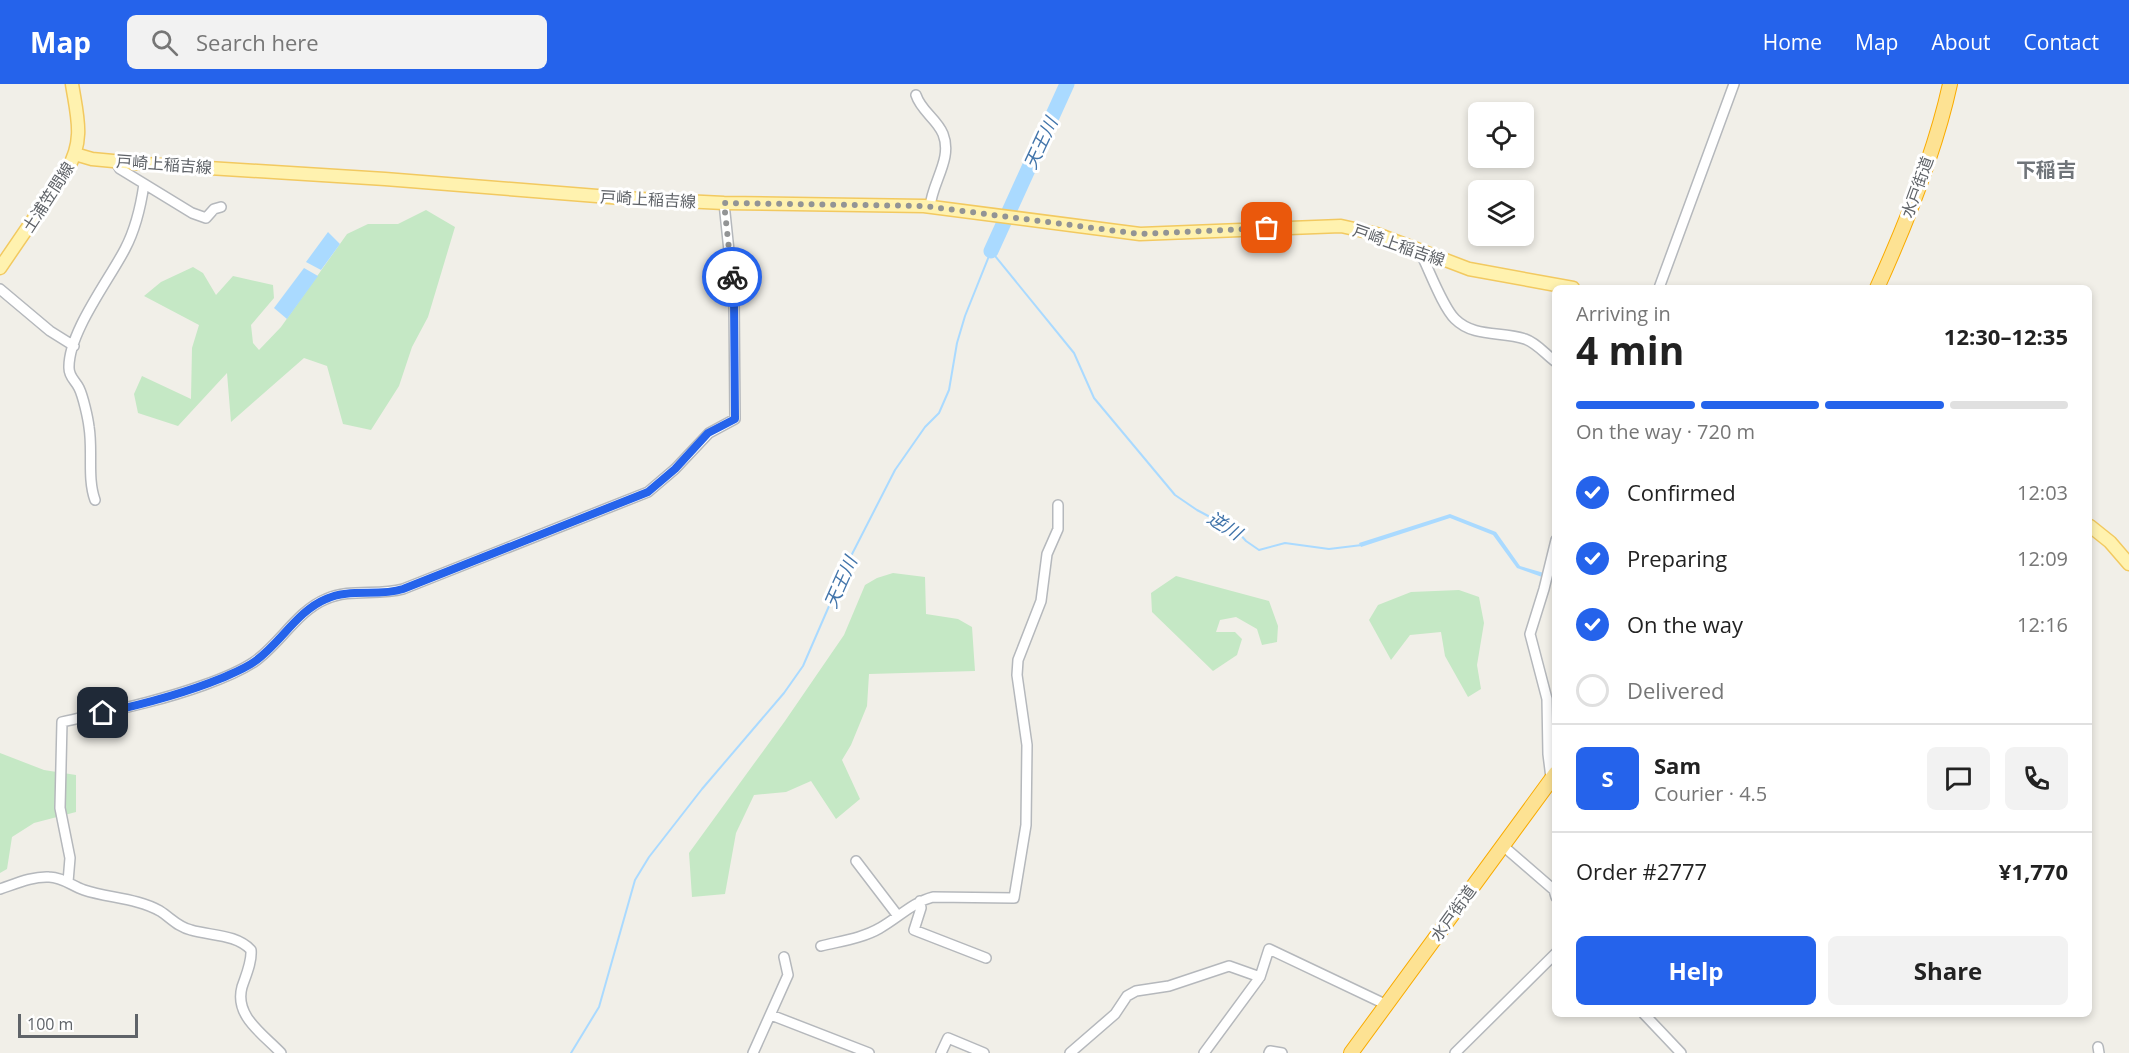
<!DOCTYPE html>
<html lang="en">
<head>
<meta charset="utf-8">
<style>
  body { margin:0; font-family:"Open Sans","Noto Sans JP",sans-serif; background:#f2f2f2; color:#222; height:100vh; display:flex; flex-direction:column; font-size:22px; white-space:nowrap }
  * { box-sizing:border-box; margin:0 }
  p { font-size:20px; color:#767676 }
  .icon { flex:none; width:33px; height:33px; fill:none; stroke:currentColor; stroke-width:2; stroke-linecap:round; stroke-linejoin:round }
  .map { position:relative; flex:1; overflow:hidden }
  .drawer { position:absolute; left:1552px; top:201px; width:540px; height:732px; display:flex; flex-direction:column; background:#fff; border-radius:9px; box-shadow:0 3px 9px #0003 }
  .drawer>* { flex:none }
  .tools { position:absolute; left:1468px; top:18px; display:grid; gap:12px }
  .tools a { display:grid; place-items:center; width:66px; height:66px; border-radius:9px; background:#fff; box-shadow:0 3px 9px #0003; font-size:30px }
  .scale { position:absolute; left:18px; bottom:15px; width:120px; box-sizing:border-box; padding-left:6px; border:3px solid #5f6368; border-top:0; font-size:16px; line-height:21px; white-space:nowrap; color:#5f6368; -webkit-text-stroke:4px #fff; paint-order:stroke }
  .pin { position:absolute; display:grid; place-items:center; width:51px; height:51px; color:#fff; margin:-26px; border-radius:12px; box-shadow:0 3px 9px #0006 }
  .courier { position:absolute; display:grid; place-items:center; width:60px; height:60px; margin:-30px; border:4px solid #2563eb; border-radius:50%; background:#fff; color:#222; box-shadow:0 2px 8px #0007 }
  .headline em { font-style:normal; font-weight:700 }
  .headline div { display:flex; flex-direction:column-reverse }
  .headline { display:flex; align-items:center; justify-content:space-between; height:102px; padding:0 24px }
  h1 { font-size:39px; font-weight:700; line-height:45px }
  .bar { display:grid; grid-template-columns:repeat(4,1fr); gap:9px 6px; align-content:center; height:72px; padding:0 24px }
  .bar i { height:8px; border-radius:4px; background:#e0e0e0 }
  .bar .on { background:#2563eb }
  .bar p { grid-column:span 4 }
  .line { display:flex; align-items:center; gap:15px; padding:0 24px; border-top:2px solid #e0e0e0 }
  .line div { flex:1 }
  .round { display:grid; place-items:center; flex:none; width:63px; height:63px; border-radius:9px; background:#f2f2f2 }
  ol { padding:0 24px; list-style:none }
  li { display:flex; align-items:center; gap:18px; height:66px }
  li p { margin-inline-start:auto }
  li .icon { padding:6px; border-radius:50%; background:#2563eb; color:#fff; stroke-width:4 }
  li:last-child { color:#767676 }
  li i { width:33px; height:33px; border:3px solid #e0e0e0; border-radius:50% }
  .cta { display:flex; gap:12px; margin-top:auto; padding:12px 24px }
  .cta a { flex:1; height:69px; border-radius:9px; background:#2563eb; color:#fff; font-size:24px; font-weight:700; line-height:69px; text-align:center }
  .cta a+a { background:#f2f2f2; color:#222 }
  header { display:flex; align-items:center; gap:36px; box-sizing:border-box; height:84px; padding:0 30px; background:#2563eb; color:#fff }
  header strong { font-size:28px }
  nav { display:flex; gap:33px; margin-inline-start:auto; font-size:21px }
  .search { width:420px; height:54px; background:#f2f2f2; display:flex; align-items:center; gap:15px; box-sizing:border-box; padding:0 21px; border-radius:9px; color:#767676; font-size:22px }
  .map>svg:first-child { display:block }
</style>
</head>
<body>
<header>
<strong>Map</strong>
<div class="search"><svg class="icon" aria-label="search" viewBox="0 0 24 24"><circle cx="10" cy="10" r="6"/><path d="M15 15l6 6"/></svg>Search here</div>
<nav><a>Home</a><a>Map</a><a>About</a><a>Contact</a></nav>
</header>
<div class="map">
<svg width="2129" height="969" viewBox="0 0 2129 969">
  <rect width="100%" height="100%" fill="#f1efe8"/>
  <path fill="#c5e8c5" d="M426,126L455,143L428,233L412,263L399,302L371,346L343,340L327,282L304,274L231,338L227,289L178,342L138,329L134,310L142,292L191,315L192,264L199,241L144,212L161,198L193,183L203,189L216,211L233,192L273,201L274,214L251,241L253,259L259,266L281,243L347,150L368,140H398Z
    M893,489L925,493L926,530L958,535L972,543L975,587L869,590L867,622L851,661L842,676L860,715L836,735L811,697L786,708L754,711L736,749L725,810L692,813L689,769L785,637L844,551L865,501L877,494Z
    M1176,492L1269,517L1278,542L1277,558L1262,561L1257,545L1236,533L1220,536L1216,548H1235L1242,555L1237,571L1213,587L1152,528L1151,509Z
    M1459,506L1479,513L1484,539L1477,581L1481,605L1468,613L1445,572L1441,548L1410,551L1391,576L1369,536L1378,521L1411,508Z
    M0,669L44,686L76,691V728L34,739L12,753L7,785L0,789Z"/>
  <path fill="#aadaff" d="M328,148L340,160L321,186L306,178Z
    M304,184L318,192L287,235L274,224Z
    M1450,430L1496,448L1520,482L1544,489H1555V493H1542L1517,484L1493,451L1450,434L1361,463L1359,459Z"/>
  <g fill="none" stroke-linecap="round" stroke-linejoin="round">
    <path stroke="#aadaff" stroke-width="2" d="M571,969L599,923L635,796L649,773L702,705L784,609L803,582L849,476L895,386L925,343L939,329L949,306L957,259L965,232L991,167L1074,269L1094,314L1175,411L1197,426L1238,448L1246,457L1259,466L1285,459L1329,465L1362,461"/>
    <path stroke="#aadaff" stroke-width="15" d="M991,167L1067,0"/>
    <g stroke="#b5b8bc" stroke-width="12">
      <path id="minor" d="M916,11C921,27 937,35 943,50C953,75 932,98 930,123
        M115,77L120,85L192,129L206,134L214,125L221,123
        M1420,168C1429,185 1442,222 1455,235C1474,254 1502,247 1525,255C1537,259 1546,271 1556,278
        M1659,204L1734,0
        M0,205L50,247L74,262
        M95,416C87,394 93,367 89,343C88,334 83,312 79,304C75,296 69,293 69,284C68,249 109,196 125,165C135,146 141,121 144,100
        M1551,694L1548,670L1547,615L1530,550L1544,505L1556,456
        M1502,761L1554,806L1556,813
        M856,777L898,832
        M68,798L70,774L60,724L62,638C110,627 157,618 204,601C221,595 239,588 254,578C280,560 297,527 326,515C350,504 378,512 403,505L648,408L675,385L709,349L735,335L734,215L724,119
        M0,805C15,800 33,792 49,793C62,793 72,802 84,806C108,814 137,814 160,827C171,834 178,843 191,846C211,852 236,850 251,866C252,878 246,891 242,903C234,932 263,950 281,969
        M920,817L921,824L914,846L986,874
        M821,862C841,857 863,854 880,844C898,834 913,818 933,813L1014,814L1026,741L1027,661L1017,591L1018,576L1041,517L1047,470L1058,445V421
        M1644,930L1681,969
        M771,931L869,969
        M2098,963L2099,969
        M753,969L788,891L784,873
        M941,969L948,954L984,969
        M1070,969L1115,930L1127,912L1136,907L1169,902L1229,882L1260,893
        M1204,969L1260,893L1269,865L1387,921
        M1269,969L1270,967L1282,969
        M1455,969L1556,869"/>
    </g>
    <g stroke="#f2c960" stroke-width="15">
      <path id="major" d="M75,70L92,75L145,80L385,95L622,114L724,119L924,122L1140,150L1341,142L1377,150L1469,185L1573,204
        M0,184L67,86C85,56 77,32 72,0
        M2090,442L2110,458L2129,480"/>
    </g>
    <g stroke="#f9ab00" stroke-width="16">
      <path id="highway" d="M1877,204C1906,140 1935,69 1950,0
        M1351,969L1556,689"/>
    </g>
    <use href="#minor" stroke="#fff" stroke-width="9"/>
    <use href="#major" stroke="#fff2af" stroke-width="12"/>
    <use href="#highway" stroke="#fde293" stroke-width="14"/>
  </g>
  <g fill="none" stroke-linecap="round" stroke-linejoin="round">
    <path stroke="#929495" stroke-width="6" stroke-dasharray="0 10.8" d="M732,193L724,119L924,122L1140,150L1267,144"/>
    <path stroke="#2563eb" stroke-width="8" d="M103,629C144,620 183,610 222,594C233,589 244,585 254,578C280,560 297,527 326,515C350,504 378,513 403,505L648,408L675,385L708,349L735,335L734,216L732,193"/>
  </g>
  <g text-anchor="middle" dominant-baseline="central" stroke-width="6" stroke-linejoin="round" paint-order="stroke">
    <g font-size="16" fill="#5f6368" stroke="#fff">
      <text transform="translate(164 80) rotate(4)">戸崎上稲吉線</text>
      <text transform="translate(1917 103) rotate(-70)">水戸街道</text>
      <text transform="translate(48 113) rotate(-57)">土浦笠間線</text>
      <text transform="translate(648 115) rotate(3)">戸崎上稲吉線</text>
      <text transform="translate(1399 161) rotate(19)">戸崎上稲吉線</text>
      <text transform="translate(1453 829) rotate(-54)">水戸街道</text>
    </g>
    <g font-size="18" font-style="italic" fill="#4174aa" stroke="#fff">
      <text transform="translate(1040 59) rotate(-65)">天王川</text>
      <text transform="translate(1225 441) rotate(32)">逆川</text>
      <text transform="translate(840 498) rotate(-66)">天王川</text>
    </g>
    <g font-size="20" font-weight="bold" fill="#70757a" stroke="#fff">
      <text x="2046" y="85">下稲吉</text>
    </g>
  </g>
</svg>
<div class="tools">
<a><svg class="icon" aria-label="locate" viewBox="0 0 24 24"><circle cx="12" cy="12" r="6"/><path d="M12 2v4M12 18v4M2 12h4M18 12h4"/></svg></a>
<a><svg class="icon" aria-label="layers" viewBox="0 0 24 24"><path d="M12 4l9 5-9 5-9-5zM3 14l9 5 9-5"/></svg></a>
</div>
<div class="scale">100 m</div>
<div class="pin" style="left:1267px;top:144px;background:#ea580c"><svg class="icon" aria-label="bag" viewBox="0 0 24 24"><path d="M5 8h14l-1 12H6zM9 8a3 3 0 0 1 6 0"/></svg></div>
<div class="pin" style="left:103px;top:629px;background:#1f2937"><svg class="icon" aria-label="home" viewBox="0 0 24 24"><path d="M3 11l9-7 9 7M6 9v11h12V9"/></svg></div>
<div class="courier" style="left:732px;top:193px"><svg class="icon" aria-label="bike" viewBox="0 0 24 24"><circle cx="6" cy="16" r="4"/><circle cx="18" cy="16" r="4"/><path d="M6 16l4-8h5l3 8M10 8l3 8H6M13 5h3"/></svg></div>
<section class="drawer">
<div class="headline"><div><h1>4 min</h1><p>Arriving in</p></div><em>12:30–12:35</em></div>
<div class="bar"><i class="on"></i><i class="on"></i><i class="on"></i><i></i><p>On the way · 720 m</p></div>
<ol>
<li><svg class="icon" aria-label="check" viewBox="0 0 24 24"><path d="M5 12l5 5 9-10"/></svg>Confirmed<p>12:03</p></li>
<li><svg class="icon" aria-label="check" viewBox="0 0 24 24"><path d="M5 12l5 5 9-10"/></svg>Preparing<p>12:09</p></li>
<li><svg class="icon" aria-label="check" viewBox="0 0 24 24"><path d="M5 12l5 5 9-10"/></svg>On the way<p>12:16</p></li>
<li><i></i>Delivered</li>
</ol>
<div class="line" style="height:108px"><b class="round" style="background:#2563eb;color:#fff">S</b><div><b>Sam</b><p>Courier · 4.5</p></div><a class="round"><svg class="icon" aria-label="chat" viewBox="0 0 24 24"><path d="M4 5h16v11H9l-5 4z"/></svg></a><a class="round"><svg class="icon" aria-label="phone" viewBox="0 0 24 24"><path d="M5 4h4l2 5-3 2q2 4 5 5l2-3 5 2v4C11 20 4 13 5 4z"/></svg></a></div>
<div class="line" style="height:78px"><div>Order #2777</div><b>¥1,770</b></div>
<div class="cta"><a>Help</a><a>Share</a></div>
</section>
</div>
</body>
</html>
